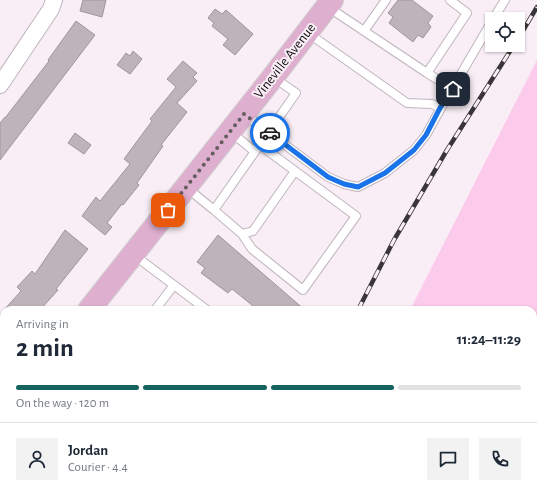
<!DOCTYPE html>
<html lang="en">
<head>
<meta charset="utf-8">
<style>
  body { margin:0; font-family:"Alegreya Sans",sans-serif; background:#f2f2f3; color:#1f2937; height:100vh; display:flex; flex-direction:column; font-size:15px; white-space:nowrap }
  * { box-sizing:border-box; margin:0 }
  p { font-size:13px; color:#747a83 }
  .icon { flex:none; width:22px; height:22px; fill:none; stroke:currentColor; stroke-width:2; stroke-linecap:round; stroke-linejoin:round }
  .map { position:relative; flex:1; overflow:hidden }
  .details { position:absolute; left:0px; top:306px; width:537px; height:196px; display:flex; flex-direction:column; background:#fff; border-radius:12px 12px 0 0; box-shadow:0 1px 3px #0004 }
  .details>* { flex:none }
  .tools { position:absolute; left:485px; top:12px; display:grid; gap:8px }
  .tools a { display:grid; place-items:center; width:40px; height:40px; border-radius:0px; background:#fff; box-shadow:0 1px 3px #0004; font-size:20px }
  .pin { position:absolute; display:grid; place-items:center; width:34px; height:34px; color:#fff; margin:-17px; border-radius:8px; box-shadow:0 2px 6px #0006 }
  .courier { position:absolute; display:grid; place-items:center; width:40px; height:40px; margin:-20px; border:3px solid #1a73e8; border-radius:50%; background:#fff; color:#222; box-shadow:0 1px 5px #0007 }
  .summary em { font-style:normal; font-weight:700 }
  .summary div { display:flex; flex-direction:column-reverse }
  .summary { display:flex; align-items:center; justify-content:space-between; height:68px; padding:0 16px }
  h1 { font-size:26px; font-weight:700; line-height:30px }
  .bar { display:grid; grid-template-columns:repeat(4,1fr); gap:6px 4px; align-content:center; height:48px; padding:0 16px }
  .bar i { height:5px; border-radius:3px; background:#e0e1e3 }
  .bar .active { background:#14635e }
  .bar p { grid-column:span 4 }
  .line { display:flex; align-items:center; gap:10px; padding:0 16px; border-top:1px solid #e0e1e3 }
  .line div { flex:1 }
  .round { display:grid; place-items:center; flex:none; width:42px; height:42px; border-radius:0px; background:#f2f2f3 }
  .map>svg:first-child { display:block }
</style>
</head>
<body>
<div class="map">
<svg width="537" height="502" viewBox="0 0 537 502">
  <rect width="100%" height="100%" fill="#f9eef5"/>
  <path fill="#fccaeb" d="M537,60V390L533,392V310H410Z"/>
  <path fill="#bdb3b9" stroke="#9f969c" d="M83,0H106L102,17L80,11Z
    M398,0H412L433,16L428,23L431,27L423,38L418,35L413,42L389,23L393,17L388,13Z
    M215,9L222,14L226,10L253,34L235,55L223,45L228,39L212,26L214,23L208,18Z
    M76,21L95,35L0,160V123L5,117V118L49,61L48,60Z
    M133,51L142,59L130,74L117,65L126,53L130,56Z
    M183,61L197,73L193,77L197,81L177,103L187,112L161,145L163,146L137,183L139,185L123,205L122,204L107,223L112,227L105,235L82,216L96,197L100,201L130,164L124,159L152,121L150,119L176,87L167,79Z
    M75,133L91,145L84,154L68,143Z
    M65,230L88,249L56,289L58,290L40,310H4L21,291L17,287L32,271L35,274Z
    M218,235L305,310H258L232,289L228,293L201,273L205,268L197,262Z"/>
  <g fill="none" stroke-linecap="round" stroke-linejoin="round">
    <g stroke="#bfb5bc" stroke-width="10">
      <path id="service" d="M328,7L427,73L467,13L450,0
        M493,19L505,0
        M364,31L386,0
        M308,33L407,103L432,104L441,108
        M427,73L453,89
        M244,114L328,177L344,184L358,187L385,173L414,150L426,135L441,108L492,21
        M231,132L255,152
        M260,145L295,171L253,231L242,234L214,210L296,93L273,77
        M187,188L214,210
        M242,234L252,249L303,290L356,216L295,171
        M134,255L207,310
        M155,310L174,285
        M533,404L537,402
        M533,417L537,420
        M533,449L537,451
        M533,481L537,484"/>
    </g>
    <g stroke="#bfb5bc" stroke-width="18">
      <path id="minor" d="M0,85L51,9L54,0
        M0,338L4,342"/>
    </g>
    <g stroke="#d0cfd0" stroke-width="24">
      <path id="primary" d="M89,310L273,77L332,0
        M0,423L4,417"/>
    </g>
    <use href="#service" stroke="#fff" stroke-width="8"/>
    <use href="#minor" stroke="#fff" stroke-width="16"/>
    <use href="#primary" stroke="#dfafd0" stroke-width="22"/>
    <g stroke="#3a3538" stroke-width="4.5">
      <path id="rail" d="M518,39L537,7
        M358,310L394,240L447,150L514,45
        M267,502L269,498"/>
    </g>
    <use href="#rail" stroke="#f9eef5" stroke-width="3" stroke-dasharray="9" stroke-linecap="butt"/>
  </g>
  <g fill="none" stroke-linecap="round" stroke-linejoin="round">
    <path stroke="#645e61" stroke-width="4" stroke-dasharray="0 7.2" d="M168,210L244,114L270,133"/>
    <path stroke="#1a73e8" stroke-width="5" d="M270,133L328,177L344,184L358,187L385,173L414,150L426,135L440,108L453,89"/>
  </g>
  <g text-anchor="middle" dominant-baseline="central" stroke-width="4" stroke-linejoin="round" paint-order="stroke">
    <g font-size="14" fill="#141012" stroke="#f9eef5">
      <text transform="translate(285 61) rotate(-52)">Vineville Avenue</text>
    </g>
  </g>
</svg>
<div class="tools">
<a><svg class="icon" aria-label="locate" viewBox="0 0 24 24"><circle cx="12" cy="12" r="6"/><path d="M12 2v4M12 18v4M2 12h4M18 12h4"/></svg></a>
</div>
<div class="pin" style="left:168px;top:210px;background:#ea580c"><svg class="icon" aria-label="bag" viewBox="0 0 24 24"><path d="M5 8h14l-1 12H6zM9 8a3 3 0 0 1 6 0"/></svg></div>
<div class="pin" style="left:453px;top:89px;background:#1f2937"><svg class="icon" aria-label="home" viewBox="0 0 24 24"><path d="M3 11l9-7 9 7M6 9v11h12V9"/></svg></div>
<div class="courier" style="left:270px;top:133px"><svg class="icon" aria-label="car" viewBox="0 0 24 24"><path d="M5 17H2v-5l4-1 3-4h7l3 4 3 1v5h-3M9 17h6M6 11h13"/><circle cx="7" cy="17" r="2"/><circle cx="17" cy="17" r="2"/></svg></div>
<section class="details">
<div class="summary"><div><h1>2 min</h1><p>Arriving in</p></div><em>11:24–11:29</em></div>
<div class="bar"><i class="active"></i><i class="active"></i><i class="active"></i><i></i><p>On the way · 120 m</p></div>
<div class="line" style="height:72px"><a class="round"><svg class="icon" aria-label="person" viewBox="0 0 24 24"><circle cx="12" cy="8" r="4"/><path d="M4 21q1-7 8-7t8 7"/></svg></a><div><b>Jordan</b><p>Courier · 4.4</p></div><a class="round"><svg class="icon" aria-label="chat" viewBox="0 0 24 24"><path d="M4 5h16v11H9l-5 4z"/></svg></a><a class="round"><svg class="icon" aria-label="phone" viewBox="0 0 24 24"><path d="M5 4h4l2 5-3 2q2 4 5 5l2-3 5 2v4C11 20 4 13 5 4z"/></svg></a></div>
</section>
</div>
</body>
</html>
